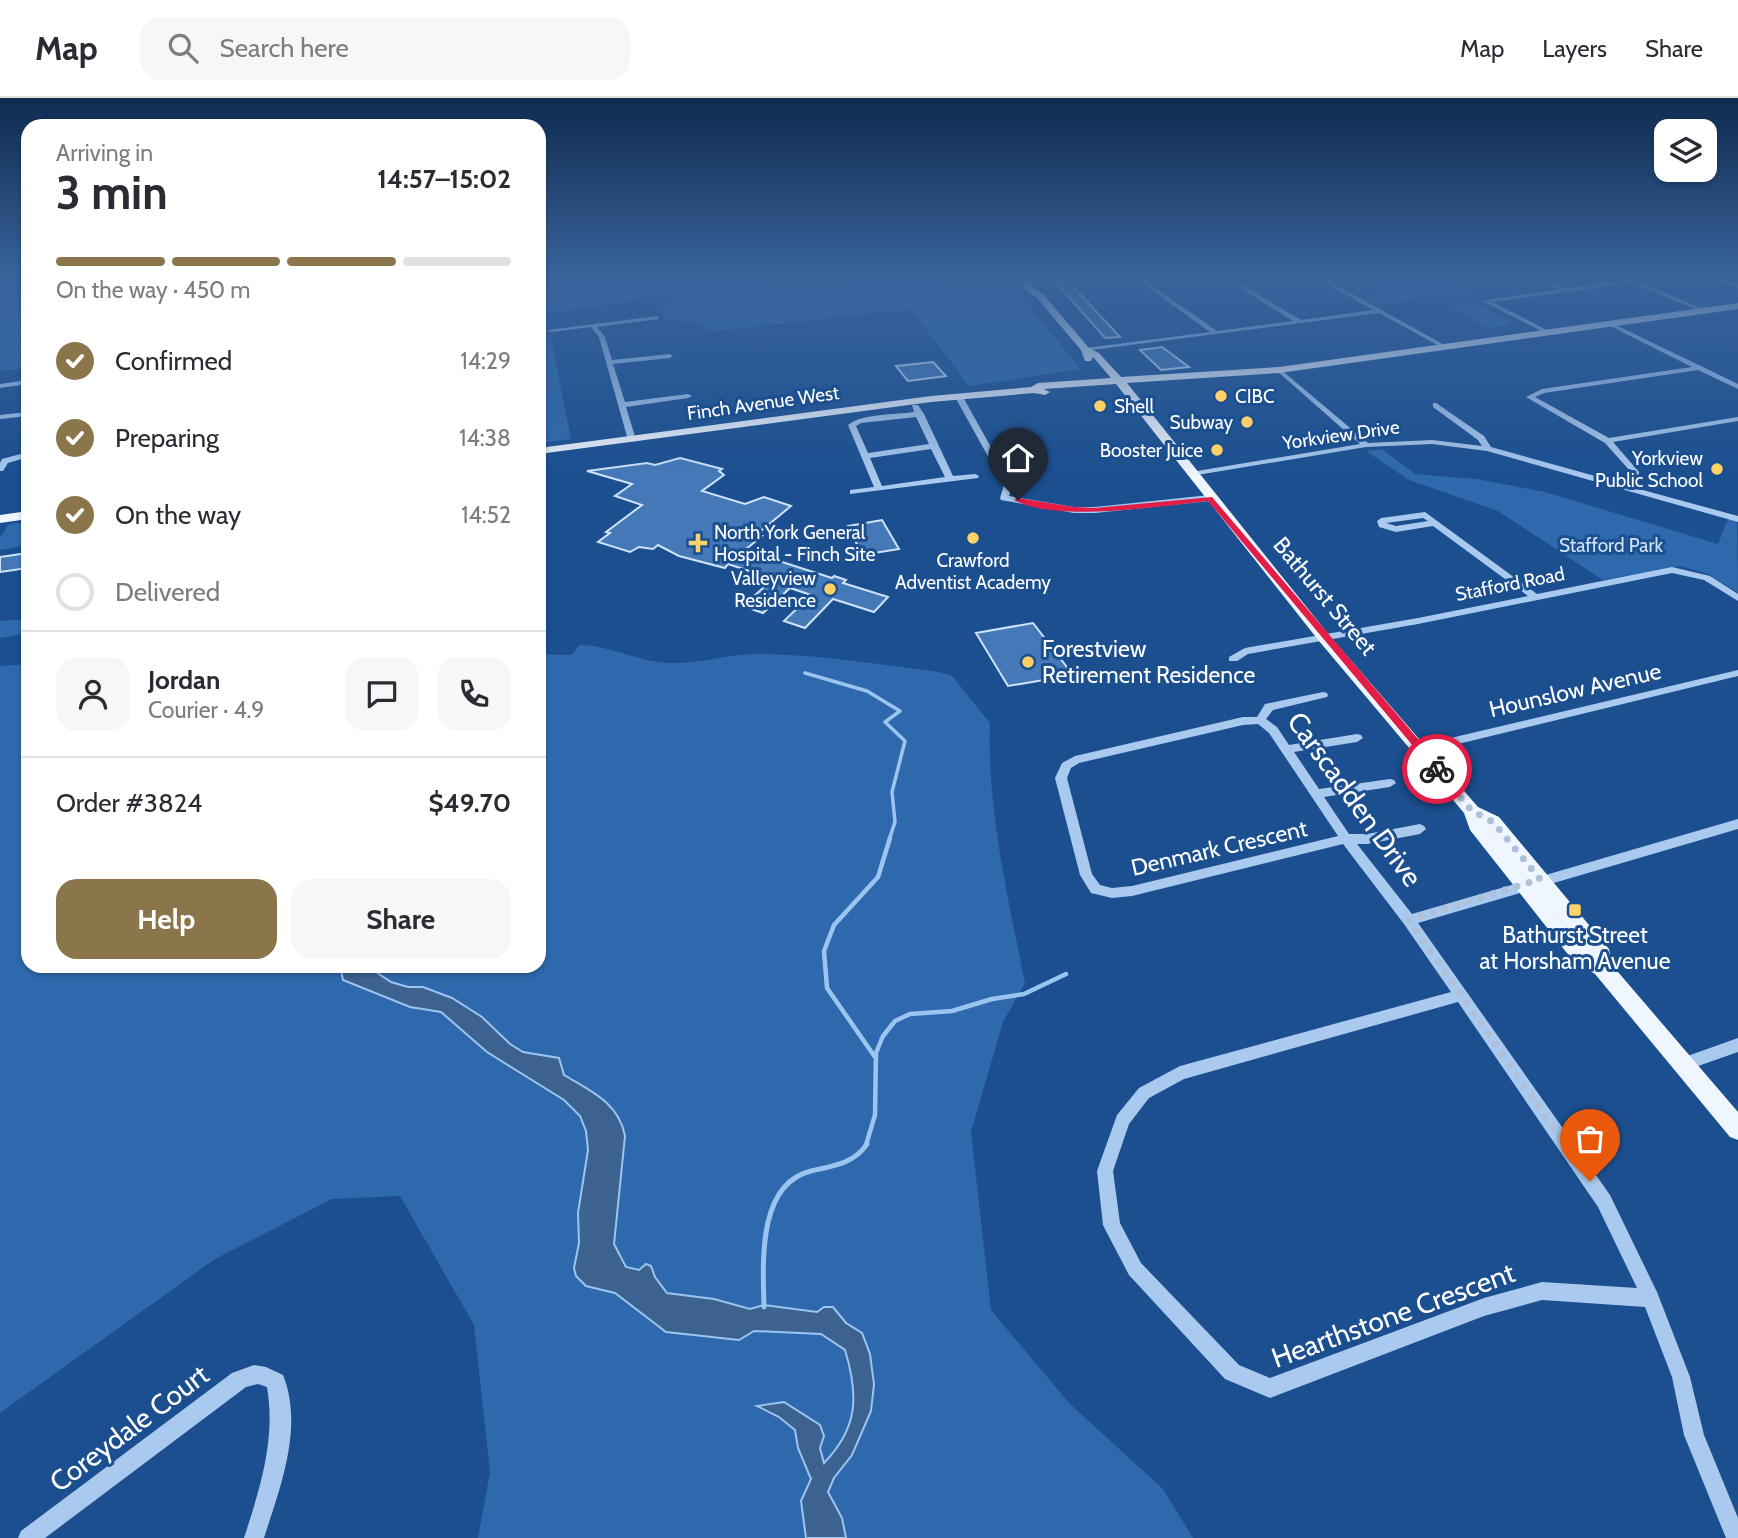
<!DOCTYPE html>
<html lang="en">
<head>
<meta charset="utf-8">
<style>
  body { margin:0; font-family:Cabin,sans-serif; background:#f7f7f7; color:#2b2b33; height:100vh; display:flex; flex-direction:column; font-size:26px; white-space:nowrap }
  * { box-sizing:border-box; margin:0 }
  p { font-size:23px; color:#7c7c81 }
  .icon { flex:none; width:38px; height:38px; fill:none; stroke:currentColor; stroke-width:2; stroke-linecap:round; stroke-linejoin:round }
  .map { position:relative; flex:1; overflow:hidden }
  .drawer { position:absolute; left:21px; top:21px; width:525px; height:854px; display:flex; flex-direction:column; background:#fff; border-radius:21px; box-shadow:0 2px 5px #0004 }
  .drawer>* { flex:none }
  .buttons { position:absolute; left:1654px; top:21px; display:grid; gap:14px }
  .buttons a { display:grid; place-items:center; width:63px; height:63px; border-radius:14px; background:#fff; box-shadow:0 2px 5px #0004; font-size:35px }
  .pin { position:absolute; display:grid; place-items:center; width:60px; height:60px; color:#fff; margin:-72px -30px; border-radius:50% 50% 50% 0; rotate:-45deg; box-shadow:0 0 7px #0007 }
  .pin .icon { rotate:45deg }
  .courier { position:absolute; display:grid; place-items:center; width:70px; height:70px; margin:-35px; border:5px solid #e11d48; border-radius:50%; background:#fff; color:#222; box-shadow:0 2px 9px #0007 }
  .head em { font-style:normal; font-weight:700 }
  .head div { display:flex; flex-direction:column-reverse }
  .head { display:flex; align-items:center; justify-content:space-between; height:119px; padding:0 35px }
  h1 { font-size:46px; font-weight:700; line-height:52px }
  .bar { display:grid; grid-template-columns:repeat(4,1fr); gap:10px 7px; align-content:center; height:84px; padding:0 35px }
  .bar i { height:9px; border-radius:5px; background:#e1e1e2 }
  .bar .current { background:#8a764a }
  .bar p { grid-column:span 4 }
  .line { display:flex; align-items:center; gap:18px; padding:0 35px; border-top:2px solid #e1e1e2 }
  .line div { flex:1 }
  .round { display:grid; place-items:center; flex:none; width:74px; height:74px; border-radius:21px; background:#f7f7f7 }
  ol { padding:0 35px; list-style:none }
  li { display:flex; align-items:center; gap:21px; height:77px }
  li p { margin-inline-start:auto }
  li .icon { padding:7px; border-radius:50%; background:#8a764a; color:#fff; stroke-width:4 }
  li:last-child { color:#7c7c81 }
  li i { width:38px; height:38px; border:4px solid #e1e1e2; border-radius:50% }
  .action { display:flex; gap:14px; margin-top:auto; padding:14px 35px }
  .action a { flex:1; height:80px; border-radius:21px; background:#8a764a; color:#fff; font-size:28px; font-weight:700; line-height:80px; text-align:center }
  .action a+a { background:#f7f7f7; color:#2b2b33 }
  header { display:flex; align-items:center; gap:42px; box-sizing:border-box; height:98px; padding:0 35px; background:#fff; border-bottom:2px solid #e1e1e2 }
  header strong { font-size:33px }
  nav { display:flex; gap:38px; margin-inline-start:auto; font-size:24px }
  .search { width:490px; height:63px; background:#f7f7f7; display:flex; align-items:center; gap:18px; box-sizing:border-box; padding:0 24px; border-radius:21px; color:#7c7c81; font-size:26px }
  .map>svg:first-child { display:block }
</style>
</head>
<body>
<header>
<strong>Map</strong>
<div class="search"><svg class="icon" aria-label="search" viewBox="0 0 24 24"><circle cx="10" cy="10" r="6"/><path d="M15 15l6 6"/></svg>Search here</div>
<nav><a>Map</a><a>Layers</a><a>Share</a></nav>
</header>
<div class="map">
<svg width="1738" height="1440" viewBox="0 0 1738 1440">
  <rect width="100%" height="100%" fill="#1b4f8f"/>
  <path fill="#2e69ad" d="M0,179H28V270L0,273Z
    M580,179H850L638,201L546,216L571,341L539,345V183Z
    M896,179H936L950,192L1010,185L1081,271L969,288L911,211L707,234L702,225L666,221V218L661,216V210L669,202Z
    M1363,179H1490L1495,181L1452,186L1474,198L1459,195L1375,206L1365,200L1394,195Z
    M1476,205L1511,224L1510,227L1488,230L1451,209Z
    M1382,351L1415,376L1477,381L1545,394L1718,446L1728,421L1737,424L1738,495L1708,476L1681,468L1603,482L1498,413L1409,382L1366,353Z
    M28,424V447L0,452V439L9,426Z
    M28,521V535L0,540V523Z
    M580,547C611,547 642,566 674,565C700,565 727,557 753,556C816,556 877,566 939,574L952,578L990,625C987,713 1008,799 1025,885L1003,924L971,1034L991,1212L1070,1306L1163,1391L1193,1440H478L490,1374L474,1227L400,1098L332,1101L215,1161L0,1315V568L28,566V868H539V556L571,557Z"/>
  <path fill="#3c6290" stroke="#9cc4f0" stroke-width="2" d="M340,868H367L391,884L408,889H423L452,900L482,919L510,946L523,954L559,960L564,977C591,993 619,1005 625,1038L614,1146L626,1169L639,1172L646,1166L651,1168L655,1179L667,1195L714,1201L750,1211L764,1207L817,1214L824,1209H833L846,1225L862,1235L870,1256L874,1286L871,1313L852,1357L834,1380L828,1394L842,1420L846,1440H806L801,1403L811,1381L798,1350L795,1332L779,1319L757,1308L784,1304L820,1327L824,1338L820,1350L824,1365C858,1330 859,1298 845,1252L821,1236L754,1233L739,1242L666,1234L615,1195L586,1188L576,1178L574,1170L579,1145L578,1115L588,1052L586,1033L580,1018L564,1002L487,954L441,914L410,909L343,882Z"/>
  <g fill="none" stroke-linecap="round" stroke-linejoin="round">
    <path stroke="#9cc4f0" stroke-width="3.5" d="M805,575L867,593L900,613L885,624L905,643L892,694L895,724L889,742"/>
    <path stroke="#9cc4f0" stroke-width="4.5" d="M875,959L827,890L824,853L834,827L878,779L890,740
      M866,1047L875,1017L876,955L883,938L895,923L910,916L952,913L992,901L1024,896L1066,876"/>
    <path stroke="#9cc4f0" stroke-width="5" d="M764,1209C763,1166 757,1086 811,1073C832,1068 854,1066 867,1046"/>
  </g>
  <path fill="#4478b7" stroke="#cfe3fa" stroke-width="2" d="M1051,179H1064L1120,239L1105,240Z
    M1162,249L1189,269L1161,272L1140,252Z
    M933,264L946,278L908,283L896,268Z
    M680,360L722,371L719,373L724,377L702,393L745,406L764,399L791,408L756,437L762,438L745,452L832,480L834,478L846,482L843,485L888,499L874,514L833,501L805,530L784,523L811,497L790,490L763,515L743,508L773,481L728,466L725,470L679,458L658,447L653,451L639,449L630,454L598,444L610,435L606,434L642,407L615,398L632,386L587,373L647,365L655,367Z
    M882,422L899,451L862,457L848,428Z
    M28,455V470L0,474V459Z
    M1033,525L1073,577L1008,588L976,535Z"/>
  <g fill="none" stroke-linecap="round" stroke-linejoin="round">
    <path fill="#a9c9ee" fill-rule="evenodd" d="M1134,179H1140L1217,233L1293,223L1223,179H1229L1301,222L1373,212L1315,179H1322L1448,249L1443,250L1379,215L1084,253L1083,252L1086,250L1210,234Z
      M1532,179H1539L1566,190L1626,182L1628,179L1708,213L1703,214L1632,185L1492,204L1551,234V236L1549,237L1482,203L1558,191Z
      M1709,179H1716L1738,186V190Z
      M657,218L659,221L597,229L605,239L612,262L670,256L673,258L670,260L613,266L625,304L688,296L692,298L688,300L626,309L636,342L632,344L628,342L599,239L591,229L551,234L548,232Z
      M1608,225H1612L1738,286V291L1698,272L1544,295L1535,299L1609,340L1738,319V323L1613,344L1639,374V391L1738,418V424L1487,353L1432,346L1366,349L1191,378L1187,376L1191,374L1360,346L1277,273V271L1279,270L1368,345L1432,342L1482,348L1478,342L1433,309V305H1436L1484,338L1491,349L1631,388V374L1605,345L1526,299L1542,291L1692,269L1608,227Z
      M28,282V286L0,290V286Z
      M956,297L963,299L1012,387L1009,398L1074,409H1095L1210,397L1214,400L1210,403L1095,415H1074L1001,402L1000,400L1004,387L955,299Z
      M912,307H918L924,316L953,378L975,376L979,378L978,380L850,396V392L874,389L848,327C864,315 894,317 914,314ZM916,319L929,346L868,355L856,328L861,325ZM931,351L945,379L882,388L870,360Z
      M28,314V318L0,321V317Z
      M28,354V359L8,365L3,373H0V365L2,361Z
      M1425,414L1537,496L1672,469L1710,478L1738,496V503L1704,482L1672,475L1418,526L1248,556L1237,563H1229V559L1245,550L1418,520L1528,498L1433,428L1396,434L1379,429L1377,423L1381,420ZM1423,420L1428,423L1396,428L1386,425Z
      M1738,572V578L1421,655L1415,651L1421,647Z
      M1323,594L1327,595L1328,597L1327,599L1273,612L1266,621L1277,629L1289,647L1357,636L1361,637L1363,640L1357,644L1294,654L1319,691L1390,681L1394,682L1396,685L1390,689L1324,699L1349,736H1367L1420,726L1424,728L1426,731L1420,736L1367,746H1357L1412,816L1738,721V731L1418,825L1610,1097L1657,1194L1690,1279L1704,1337L1738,1420V1440H1726L1684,1337L1672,1279L1645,1209L1542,1202L1484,1218L1270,1300L1225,1281L1129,1177L1106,1133L1103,1127L1097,1073L1117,1017L1139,990L1180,968L1451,894L1404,826L1343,746L1132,798L1112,800L1091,795L1080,777L1055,680L1062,665L1075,658L1243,619H1257L1265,606ZM1258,626L1269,635L1338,738L1132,788L1112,790L1100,787L1092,776L1067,680L1071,670L1079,665L1243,627ZM1458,904L1598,1109L1637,1190L1542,1184L1484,1200L1270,1280L1239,1267L1141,1165L1120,1125L1113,1073L1129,1026L1149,1000L1184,981Z
      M1738,940V954L1684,973L1679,971L1676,966L1679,961Z
      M254,1267L266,1269L283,1277C304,1329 280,1390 264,1440H244C260,1390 276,1342 267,1289L258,1286L246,1289L45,1440H18L21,1433L232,1275Z"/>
    <path fill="#f0f6ff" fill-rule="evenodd" d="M1020,179H1028L1034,190L1043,196L1089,250L1099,255L1121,279L1279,269L1738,205V211L1279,275L1127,285L1329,537L1478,709L1499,719L1609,851L1612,867L1738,1014V1042L1730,1039L1595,876L1574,864L1470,732L1464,715L1319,543L1116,286L1044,291L1050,294L1045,297L1034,295L931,304L539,356V350L931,298L1031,289L1038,285L1111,280L1093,259L1091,263H1085L1081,252L1037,200L1027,193Z
      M28,413V421L0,425V417Z"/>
  </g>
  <linearGradient id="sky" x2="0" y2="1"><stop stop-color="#0f2b4f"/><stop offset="0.47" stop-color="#39639b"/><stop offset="1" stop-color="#39639b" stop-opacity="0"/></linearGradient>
  <rect width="1738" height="380" fill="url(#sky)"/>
  <path fill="#e11d48" d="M1212,399L1441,668V673H1434L1208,403C1159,408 1056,425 1014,402L1018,400L1074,409L1095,410Z"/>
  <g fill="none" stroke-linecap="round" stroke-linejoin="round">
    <path stroke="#afc1d8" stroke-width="7" stroke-dasharray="0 12.6" d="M1437,671L1472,713L1493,724L1540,781L1409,822L1590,1083"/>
  </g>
  <g fill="#ffd166" stroke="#1b4f8f" stroke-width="2.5">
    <circle cx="1221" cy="298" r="7"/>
    <circle cx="1100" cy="308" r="7"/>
    <circle cx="1247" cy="324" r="7"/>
    <circle cx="1217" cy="352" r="7"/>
    <circle cx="1717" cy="371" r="7"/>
    <circle cx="973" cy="440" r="7"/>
    <path d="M694.5 434.5h7v7h7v7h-7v7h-7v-7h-7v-7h7z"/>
    <circle cx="830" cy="491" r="7"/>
    <circle cx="1028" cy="564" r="7"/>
    <rect x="1568" y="805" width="14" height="14" rx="3.5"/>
  </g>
  <g text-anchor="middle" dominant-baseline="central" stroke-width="6" stroke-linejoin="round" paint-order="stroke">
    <g font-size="19" fill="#fff" stroke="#1b4f8f" text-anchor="end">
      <text x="1235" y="298" text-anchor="start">CIBC</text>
      <text x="1114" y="308" text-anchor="start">Shell</text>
      <text x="1233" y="324">Subway</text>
      <text x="1203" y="352">Booster Juice</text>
      <text x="1703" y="360">Yorkview<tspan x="1703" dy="22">Public School</tspan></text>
      <text x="714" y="434" text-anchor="start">North York General<tspan x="714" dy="22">Hospital - Finch Site</tspan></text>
      <text x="973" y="462" text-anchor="middle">Crawford<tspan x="973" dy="22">Adventist Academy</tspan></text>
      <text x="816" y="480">Valleyview<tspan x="816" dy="22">Residence</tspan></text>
    </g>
    <g font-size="19" fill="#fff" stroke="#1b4f8f">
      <text transform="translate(763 305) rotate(-8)">Finch Avenue West</text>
      <text transform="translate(1341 337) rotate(-8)">Yorkview Drive</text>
      <text transform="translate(1510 486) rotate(-11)">Stafford Road</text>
    </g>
    <g font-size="19" fill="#cfe3fa" stroke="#1b4f8f">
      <text x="1611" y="447">Stafford Park</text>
    </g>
    <g font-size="23" fill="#fff" stroke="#1b4f8f">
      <text transform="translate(1325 498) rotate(50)">Bathurst Street</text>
      <text transform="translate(1575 592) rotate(-13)">Hounslow Avenue</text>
      <text transform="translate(1219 750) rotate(-13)">Denmark Crescent</text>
    </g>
    <g font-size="23" fill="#fff" stroke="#1b4f8f" text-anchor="start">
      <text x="1042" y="551">Forestview<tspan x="1042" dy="26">Retirement Residence</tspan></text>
      <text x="1575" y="837" text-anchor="middle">Bathurst Street<tspan x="1575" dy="26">at Horsham Avenue</tspan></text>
    </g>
    <g font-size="28" fill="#fff" stroke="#1b4f8f">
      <text transform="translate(1355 701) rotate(54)">Carscadden Drive</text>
      <text transform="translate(1393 1217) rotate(-20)">Hearthstone Crescent</text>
      <text transform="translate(129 1330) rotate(-37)">Coreydale Court</text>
    </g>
  </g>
</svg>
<div class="buttons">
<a><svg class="icon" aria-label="layers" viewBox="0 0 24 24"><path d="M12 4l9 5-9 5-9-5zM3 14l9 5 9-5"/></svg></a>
</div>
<div class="pin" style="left:1590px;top:1083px;background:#ea580c"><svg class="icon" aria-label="bag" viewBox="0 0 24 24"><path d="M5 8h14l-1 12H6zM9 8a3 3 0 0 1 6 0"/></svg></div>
<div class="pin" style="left:1018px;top:402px;background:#1f2937"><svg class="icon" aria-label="home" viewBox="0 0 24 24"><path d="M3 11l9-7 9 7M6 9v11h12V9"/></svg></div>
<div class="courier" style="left:1437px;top:671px"><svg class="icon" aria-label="bike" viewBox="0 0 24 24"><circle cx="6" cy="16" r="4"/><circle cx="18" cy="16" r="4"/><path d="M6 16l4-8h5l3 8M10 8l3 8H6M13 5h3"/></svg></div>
<section class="drawer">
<div class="head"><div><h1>3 min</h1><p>Arriving in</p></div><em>14:57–15:02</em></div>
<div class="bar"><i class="current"></i><i class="current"></i><i class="current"></i><i></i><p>On the way · 450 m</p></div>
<ol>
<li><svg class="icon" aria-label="check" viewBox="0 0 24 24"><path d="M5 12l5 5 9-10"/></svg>Confirmed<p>14:29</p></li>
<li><svg class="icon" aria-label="check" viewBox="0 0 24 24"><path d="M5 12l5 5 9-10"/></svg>Preparing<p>14:38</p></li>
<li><svg class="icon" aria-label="check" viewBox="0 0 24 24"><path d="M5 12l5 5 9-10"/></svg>On the way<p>14:52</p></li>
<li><i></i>Delivered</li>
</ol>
<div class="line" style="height:126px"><a class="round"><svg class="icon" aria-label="person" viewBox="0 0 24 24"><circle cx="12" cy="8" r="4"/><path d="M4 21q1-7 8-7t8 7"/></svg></a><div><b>Jordan</b><p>Courier · 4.9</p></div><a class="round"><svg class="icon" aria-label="chat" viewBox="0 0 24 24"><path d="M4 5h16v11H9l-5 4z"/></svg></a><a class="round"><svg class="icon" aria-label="phone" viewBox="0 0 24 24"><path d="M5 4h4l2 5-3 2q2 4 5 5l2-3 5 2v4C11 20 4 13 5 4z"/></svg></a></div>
<div class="line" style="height:91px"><div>Order #3824</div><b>$49.70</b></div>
<div class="action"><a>Help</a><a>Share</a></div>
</section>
</div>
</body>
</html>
